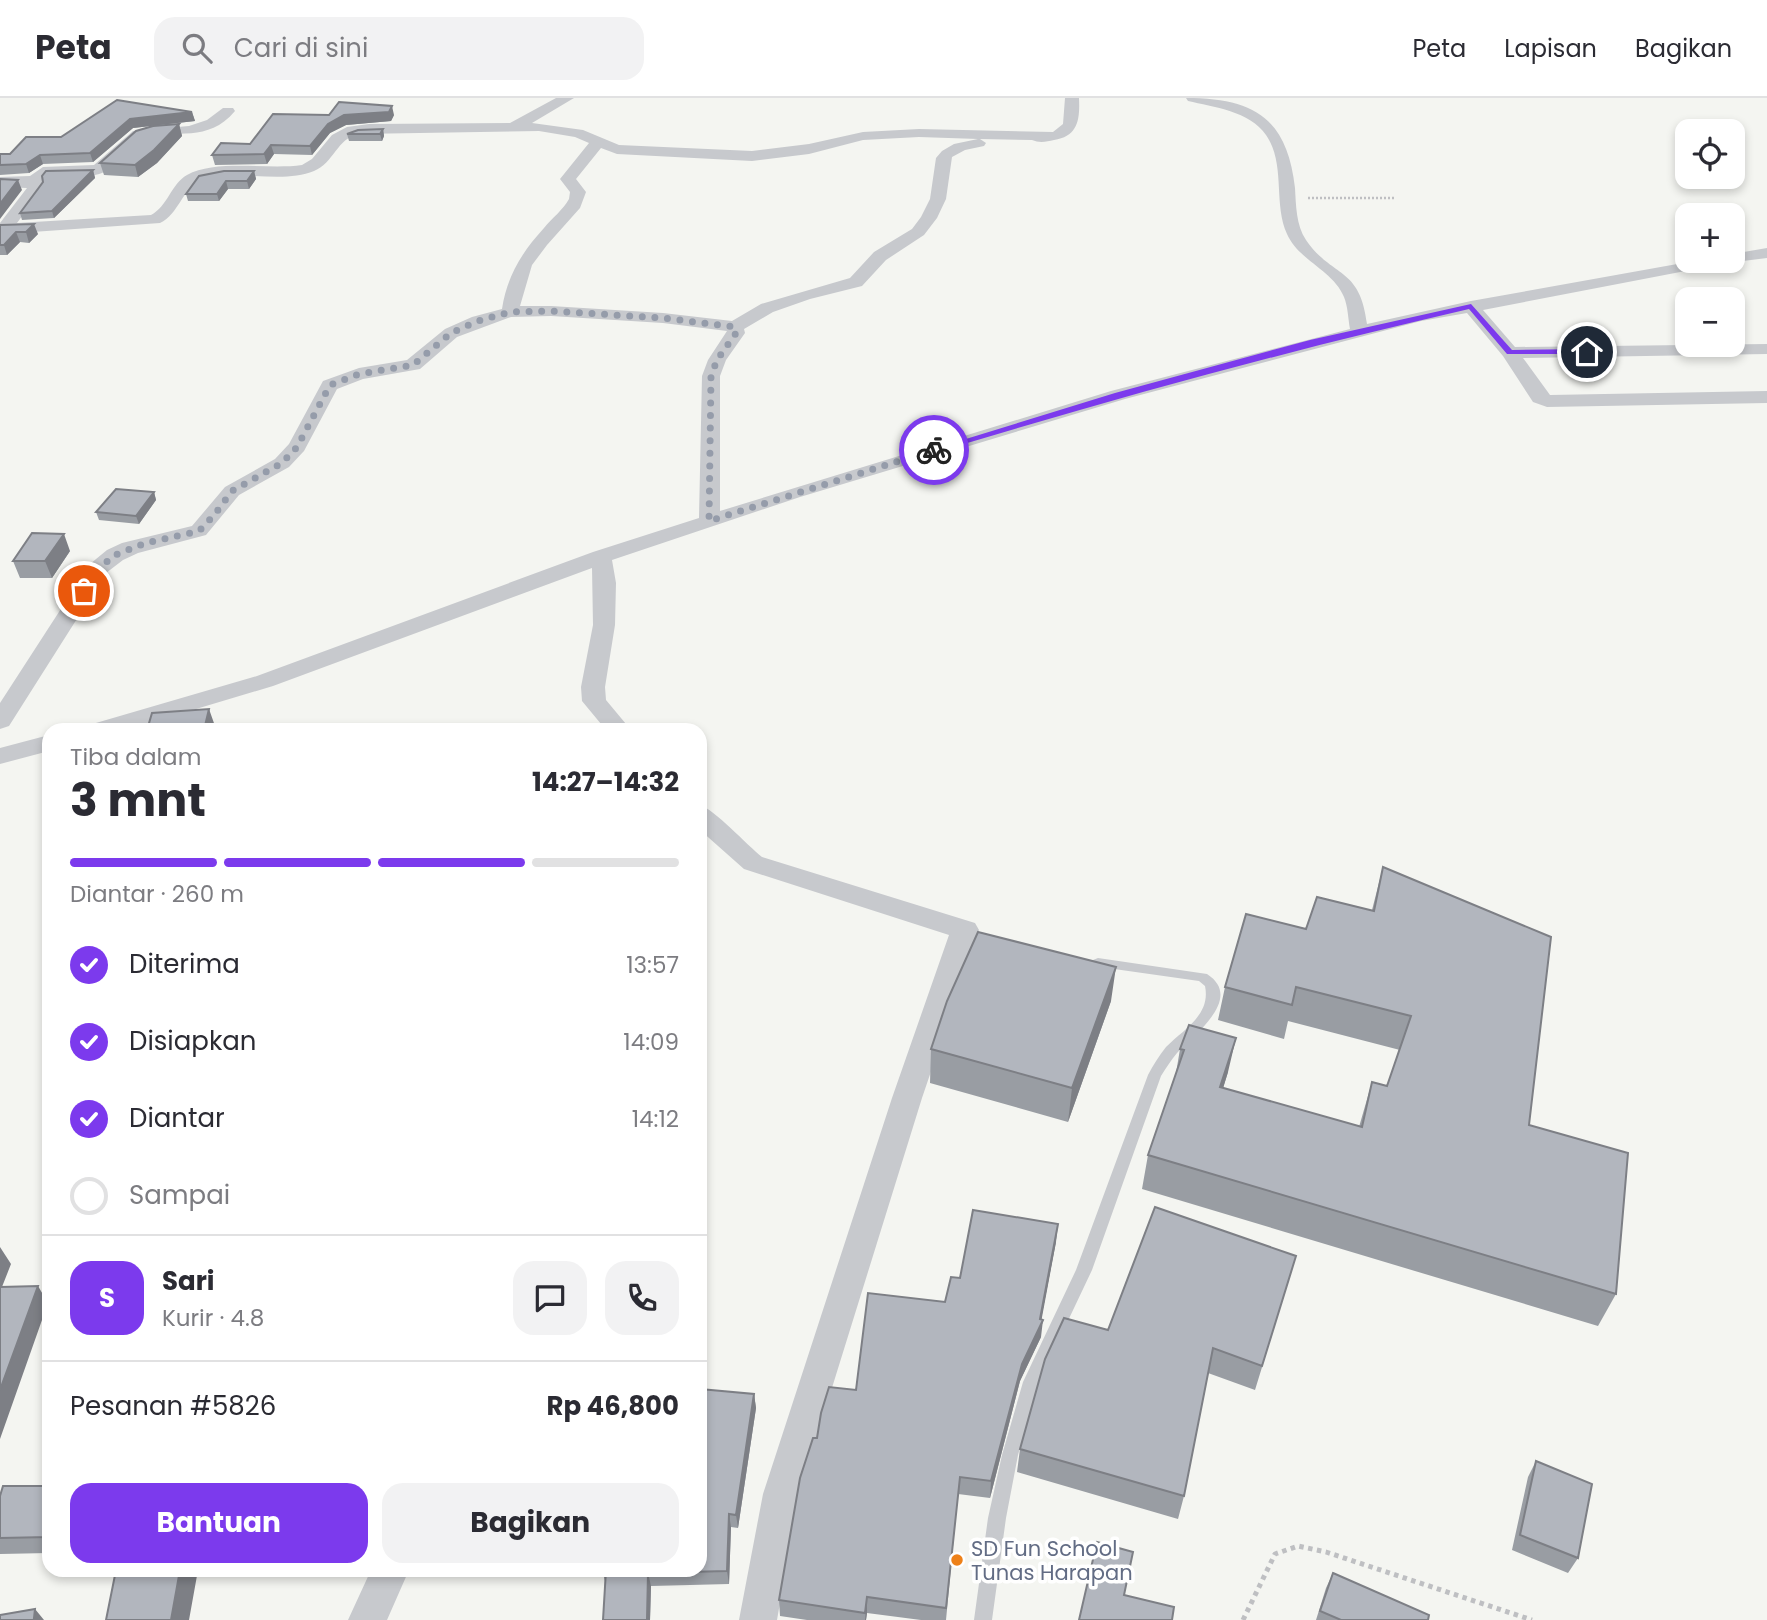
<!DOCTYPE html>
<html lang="id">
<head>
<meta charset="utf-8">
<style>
  body { margin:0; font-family:Poppins,sans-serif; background:#f2f2f3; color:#2b2b33; height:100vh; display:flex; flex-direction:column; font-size:26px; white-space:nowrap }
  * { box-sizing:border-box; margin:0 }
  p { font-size:23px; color:#7c7c81 }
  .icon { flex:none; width:38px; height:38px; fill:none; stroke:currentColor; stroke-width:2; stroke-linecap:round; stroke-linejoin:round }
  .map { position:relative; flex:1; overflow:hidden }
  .drawer { position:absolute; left:42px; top:625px; width:665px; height:854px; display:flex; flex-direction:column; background:#fff; border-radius:21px; box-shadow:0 4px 10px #0003 }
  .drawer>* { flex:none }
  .buttons { position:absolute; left:1675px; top:21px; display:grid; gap:14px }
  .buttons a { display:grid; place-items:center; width:70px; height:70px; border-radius:14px; background:#fff; box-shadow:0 4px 10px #0003; font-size:35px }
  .pin { position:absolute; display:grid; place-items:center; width:60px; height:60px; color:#fff; margin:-30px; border:4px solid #fff; border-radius:50%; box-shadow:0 2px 7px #0007 }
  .courier { position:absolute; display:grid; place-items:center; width:70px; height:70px; margin:-35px; border:5px solid #7c3aed; border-radius:50%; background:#fff; color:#222; box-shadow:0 2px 9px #0007 }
  .summary em { font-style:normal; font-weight:700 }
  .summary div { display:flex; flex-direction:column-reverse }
  .summary { display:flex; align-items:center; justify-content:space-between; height:119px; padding:0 28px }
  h1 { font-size:46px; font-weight:700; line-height:52px }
  .bar { display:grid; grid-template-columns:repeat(4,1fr); gap:10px 7px; align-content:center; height:84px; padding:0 28px }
  .bar i { height:9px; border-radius:5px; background:#e1e1e2 }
  .bar .on { background:#7c3aed }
  .bar p { grid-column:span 4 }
  .line { display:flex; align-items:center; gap:18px; padding:0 28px; border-top:2px solid #e1e1e2 }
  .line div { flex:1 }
  .round { display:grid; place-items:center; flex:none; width:74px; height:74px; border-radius:21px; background:#f2f2f3 }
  ol { padding:0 28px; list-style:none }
  li { display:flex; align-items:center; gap:21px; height:77px }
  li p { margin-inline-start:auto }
  li .icon { padding:7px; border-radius:50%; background:#7c3aed; color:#fff; stroke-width:4 }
  li:last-child { color:#7c7c81 }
  li i { width:38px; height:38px; border:4px solid #e1e1e2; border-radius:50% }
  .cta { display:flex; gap:14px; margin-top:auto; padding:14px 28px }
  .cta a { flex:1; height:80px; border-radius:21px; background:#7c3aed; color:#fff; font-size:28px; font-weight:700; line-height:80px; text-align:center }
  .cta a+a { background:#f2f2f3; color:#2b2b33 }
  header { display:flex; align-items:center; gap:42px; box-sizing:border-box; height:98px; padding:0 35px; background:#fff; border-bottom:2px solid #e1e1e2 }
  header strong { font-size:33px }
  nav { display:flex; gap:38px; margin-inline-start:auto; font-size:24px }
  .search { width:490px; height:63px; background:#f2f2f3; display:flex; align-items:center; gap:18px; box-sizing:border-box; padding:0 24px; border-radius:21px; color:#7c7c81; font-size:26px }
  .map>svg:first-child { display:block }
</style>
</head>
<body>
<header>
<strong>Peta</strong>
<div class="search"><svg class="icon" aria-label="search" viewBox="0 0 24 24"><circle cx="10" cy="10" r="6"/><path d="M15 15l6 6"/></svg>Cari di sini</div>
<nav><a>Peta</a><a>Lapisan</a><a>Bagikan</a></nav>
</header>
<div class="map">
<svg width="1767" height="1522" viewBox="0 0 1767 1522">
  <rect width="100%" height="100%" fill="#f4f5f1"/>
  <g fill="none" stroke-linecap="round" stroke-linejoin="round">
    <path stroke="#bebfc2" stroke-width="2.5" stroke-dasharray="2 2" stroke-linecap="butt" d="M1308,100H1394"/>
    <path stroke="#bebfc2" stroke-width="5" stroke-dasharray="4.5 4.5" stroke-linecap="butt" d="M1243,1522L1275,1456L1298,1448L1326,1454L1532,1522"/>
    <path fill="#c7c9cd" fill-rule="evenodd" d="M1098,860L1207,876C1244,900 1195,936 1177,955C1171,962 1166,970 1161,978L1092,1172L1039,1284L1018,1357L1006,1420L992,1522H974L988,1420L1002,1357L1023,1284L1076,1172L1148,977C1153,967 1159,958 1166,949C1184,931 1211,917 1205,888L1199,883L1093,868L1091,865L1093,862Z"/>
    <path fill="#c7c9cd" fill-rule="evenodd" d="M556,0H574L532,25L583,32L619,47L752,53L809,46L863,34L919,31L1053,34L1063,26L1065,0H1079C1080,22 1078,38 1054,42C1046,44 1039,45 1032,42L980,41L986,45L984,48L965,52L952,59L946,101L937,120L924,137L886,162L862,188L810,201L773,214L744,231L745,235L726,262L720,278V413L1111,293L1350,231C1348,220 1348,209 1344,199C1333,172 1299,163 1287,136C1273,105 1286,66 1266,37C1250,13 1213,9 1188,3L1186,0C1254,0 1287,20 1295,90C1296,107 1296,127 1306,142C1332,180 1360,168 1367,226L1471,203L1694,163H1732V156L1767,150V160L1727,165L1483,212L1515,249L1767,246V256L1523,260L1550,297L1767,293V305L1547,309L1533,304L1503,258L1467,215L1421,223L1125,301L800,399L612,462L616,485L615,527L605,589L606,602L631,632H606L582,603L581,589L593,527L592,470L273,588L126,632H86L89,627L257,578L593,454L699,420L702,278L708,262L727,233L663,225L551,218L511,219L457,239L420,271L363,281L337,291L304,353L289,369L239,397L206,437L138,455L123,462L106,475L9,628L0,631V605L90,466L107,452L122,445L192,428L225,389L275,361L289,346L323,283L359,270L407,262L445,231L472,219L502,211C507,178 522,154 544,130C552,120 563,112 569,101L570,94L560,81L589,45L575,39L539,33L359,36C337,40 334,65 314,73C281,87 230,69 200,83C182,91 179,116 160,125L4,136H0V125L27,90L0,89V79L30,78L43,69L94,67L133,33L189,28L207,22L223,10H233L235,13C207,46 177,30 144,40C128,45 118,68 102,75C87,81 63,78 47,78L42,84L43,90L17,125L151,117C168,108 171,86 187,77C216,61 269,72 302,67L312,61L332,37L347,29L369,26L510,25ZM919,39L978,41L954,46L942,53L936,60L930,101L921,119L912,131L874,154L850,180L761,206L732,223L663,215L551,208H520L532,167L547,147L580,110L586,94L576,81L601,50L617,56L752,63L809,56L863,42Z
      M49,637V653L0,666V650Z
      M700,707C714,711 747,747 762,759L975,825L979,832L922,1000L799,1396L777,1522H739L763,1396L892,1000L949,837L744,771L700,732Z
      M371,1472H409L387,1522H348Z"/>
  </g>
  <path fill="#999da3" d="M192,14L195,23L133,30L93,64L43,66L29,75L0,77V56H10L61,39Z
    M329,17H394L391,23L346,27L330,35L312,57L274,56L267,66L215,67L212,57L250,46Z
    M179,26L182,38L157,65L138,79L104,77L100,65Z
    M383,31L384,38L382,43H349L347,36Z
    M93,72L95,80L54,120L22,122L20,115Z
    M254,73L256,81L249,91H228L219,103H188L186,96Z
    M0,127L38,136L29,145L20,144L7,157H0Z
    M154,394L156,402L139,426L99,422L96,414Z
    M70,453L52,480H20L13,463Z
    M1383,769L1529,1027L1616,1196L1598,1228L1142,1091L1148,1057L1176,975L1180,951L1228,974L1223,990L1359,1029L1372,984L1387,988L1400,952L1288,923L1284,941L1218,922L1225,889L1306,831L1372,812Z
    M1111,903L1068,1024L930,985L931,951Z
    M1056,1144L1041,1221V1239L1020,1283L990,1400L958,1396L946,1522H921L867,1515L866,1522H807L780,1518L779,1502L817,1340L856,1292L945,1204Z
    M1296,1158L1255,1292L1208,1275L1184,1398L1178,1421L1017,1374L1020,1351L1108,1232Z
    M754,1296L756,1310L738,1430L731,1429L729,1486L651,1488L650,1522H603L605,1483L602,1472H700Z
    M1536,1363L1578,1460L1568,1475L1512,1452L1528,1379Z
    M49,1388V1455L0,1456V1398Z
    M466,1472H509L466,1473Z
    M1333,1475L1428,1522H1316L1326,1490Z"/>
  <path fill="#7d7f85" d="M392,8L394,17L391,23L346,27L330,35L312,57L310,48L328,26L344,17Z
    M192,14L195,23L133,30L93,64L90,55L130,21Z
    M179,26L182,38L157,65L138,79L135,67Z
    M383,31L384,38L382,43L380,36Z
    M271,47L274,56L267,66L264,56Z
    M40,57L43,66L29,75L26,66Z
    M93,72L95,80L54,120L52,113Z
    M254,73L256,81L249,91L247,83Z
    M18,82L22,92L0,121V106Z
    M226,83L228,91L219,103L217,96Z
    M34,126L38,136L29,145L26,134Z
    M16,134L20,144L7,157L4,147Z
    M154,394L156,402L139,426L136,418Z
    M64,436L70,453L52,480L45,463Z
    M209,611L215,628V632H204Z
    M1116,869L1111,903L1068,1024L1072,990Z
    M1236,940L1228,974L1213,1023L1220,989Z
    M1058,1126L1056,1144L1040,1230L1043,1222L1041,1239L1020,1283L990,1400L991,1383L1022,1266L1040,1221Z
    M0,1149L11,1166L0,1194Z
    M38,1188L48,1205L0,1341V1292Z
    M754,1296L756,1310L738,1430L736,1417Z
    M729,1416L731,1429L729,1486L727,1473Z
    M180,1472H198L189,1522H171Z
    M648,1475L651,1488L650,1522H647Z
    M867,1499V1515L866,1522H865Z
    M35,1511L44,1522H35L34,1520Z"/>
  <path fill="#b2b6be" stroke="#7d7f85" stroke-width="2" d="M117,2L192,14L130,21L90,55L40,57L26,66L0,67V56H10L26,39H61Z
    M339,4L392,8L389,14L344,17L328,26L310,48L271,47L264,56L212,57L221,45L250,46L273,16L329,17Z
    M179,26L154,52L135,67L100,65L136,33L153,28Z
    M383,31L380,36H347L358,32Z
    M93,72L52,113L20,115L43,84L42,78L46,73Z
    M224,73H254L247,83H226L217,96H186L199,78Z
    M0,81L18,82L0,106Z
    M34,126L26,134H16L4,147H0V127Z
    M116,391L154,394L136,418L96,414Z
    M32,435L64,436L45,463H13Z
    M209,611L204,632H147L152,615Z
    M1383,769L1551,839L1529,1027L1628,1055L1616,1196L1148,1057L1184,952L1180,951L1189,927L1236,940L1220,989L1362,1029L1372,984L1387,988L1411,918L1296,889L1292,907L1225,889L1246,816L1306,831L1317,799L1374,813Z
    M978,834L1116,869L1072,990L931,951L947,903Z
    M1155,1109L1296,1158L1262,1268L1213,1250L1184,1398L1020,1351L1045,1261L1064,1220L1108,1232Z
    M973,1112L1058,1126L1040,1221L1043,1222L1022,1266L991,1383L960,1379L946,1510L867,1499L865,1515L779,1502L800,1380L813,1340H817L821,1315L829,1289L856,1292L868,1195L945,1204L951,1179L960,1180Z
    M38,1188L0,1292V1189Z
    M700,1291L754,1296L736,1417L729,1416L727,1473L648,1475L647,1522H603L606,1472H700Z
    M49,1316V1339H45Z
    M1536,1363L1592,1386L1578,1460L1520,1437Z
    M3,1388H49V1439L0,1440V1398Z
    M1097,1444L1133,1454L1124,1497L1174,1509L1172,1522H1079Z
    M116,1472H180L171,1522H106Z
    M1333,1475L1429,1517L1428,1522H1341L1320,1513Z
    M35,1511L34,1520H40V1522H0V1517Z"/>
  <path fill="#7c3aed" d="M1471,206L1512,252L1587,251L1591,254L1587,256H1507L1469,211C1290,252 1113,301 937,354L930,352L1115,295L1310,242Z"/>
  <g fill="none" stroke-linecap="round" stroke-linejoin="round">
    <path stroke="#959caa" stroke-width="7" stroke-dasharray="0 12.6" d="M84,493L98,471L115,457L146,445L199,433L215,416L232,393L282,365L297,349L330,287L359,276L413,267L451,235L478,223L510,214L551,213L663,220L735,229L736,235L717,262L711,278L709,423L934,352"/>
  </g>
  <circle fill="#ee8119" stroke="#fff" stroke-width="2.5" cx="957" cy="1462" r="7"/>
  <g text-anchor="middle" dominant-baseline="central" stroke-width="7" stroke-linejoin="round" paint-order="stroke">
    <g font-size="21" fill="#626c84" stroke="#fff" text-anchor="start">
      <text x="971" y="1450">SD Fun School<tspan x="971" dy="24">Tunas Harapan</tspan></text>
    </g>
  </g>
</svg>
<div class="buttons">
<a><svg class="icon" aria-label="locate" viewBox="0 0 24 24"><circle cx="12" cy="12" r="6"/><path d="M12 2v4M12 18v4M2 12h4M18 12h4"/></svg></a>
<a>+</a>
<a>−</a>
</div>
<div class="pin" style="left:84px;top:493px;background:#ea580c"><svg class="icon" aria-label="bag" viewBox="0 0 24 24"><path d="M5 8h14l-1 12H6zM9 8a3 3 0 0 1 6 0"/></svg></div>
<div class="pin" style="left:1587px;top:254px;background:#1f2937"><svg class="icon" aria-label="home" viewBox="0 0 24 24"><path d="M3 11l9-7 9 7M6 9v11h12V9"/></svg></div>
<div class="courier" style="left:934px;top:352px"><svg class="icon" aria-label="bike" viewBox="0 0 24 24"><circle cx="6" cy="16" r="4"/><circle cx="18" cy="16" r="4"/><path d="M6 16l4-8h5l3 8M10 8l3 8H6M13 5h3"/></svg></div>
<section class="drawer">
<div class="summary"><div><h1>3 mnt</h1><p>Tiba dalam</p></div><em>14:27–14:32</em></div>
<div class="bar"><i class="on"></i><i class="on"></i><i class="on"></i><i></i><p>Diantar · 260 m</p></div>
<ol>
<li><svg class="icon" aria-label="check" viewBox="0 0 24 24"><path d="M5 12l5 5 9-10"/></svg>Diterima<p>13:57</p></li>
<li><svg class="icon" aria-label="check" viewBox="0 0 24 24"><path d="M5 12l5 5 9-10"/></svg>Disiapkan<p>14:09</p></li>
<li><svg class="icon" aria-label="check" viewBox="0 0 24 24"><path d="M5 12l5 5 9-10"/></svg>Diantar<p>14:12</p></li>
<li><i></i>Sampai</li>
</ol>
<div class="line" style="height:126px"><b class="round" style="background:#7c3aed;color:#fff">S</b><div><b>Sari</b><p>Kurir · 4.8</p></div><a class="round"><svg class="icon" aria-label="chat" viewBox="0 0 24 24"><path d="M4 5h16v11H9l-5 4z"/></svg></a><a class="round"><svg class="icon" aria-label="phone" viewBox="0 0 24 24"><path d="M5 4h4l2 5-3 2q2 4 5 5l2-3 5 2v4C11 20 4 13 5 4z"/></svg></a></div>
<div class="line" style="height:91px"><div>Pesanan #5826</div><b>Rp 46,800</b></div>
<div class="cta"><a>Bantuan</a><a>Bagikan</a></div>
</section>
</div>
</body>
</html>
